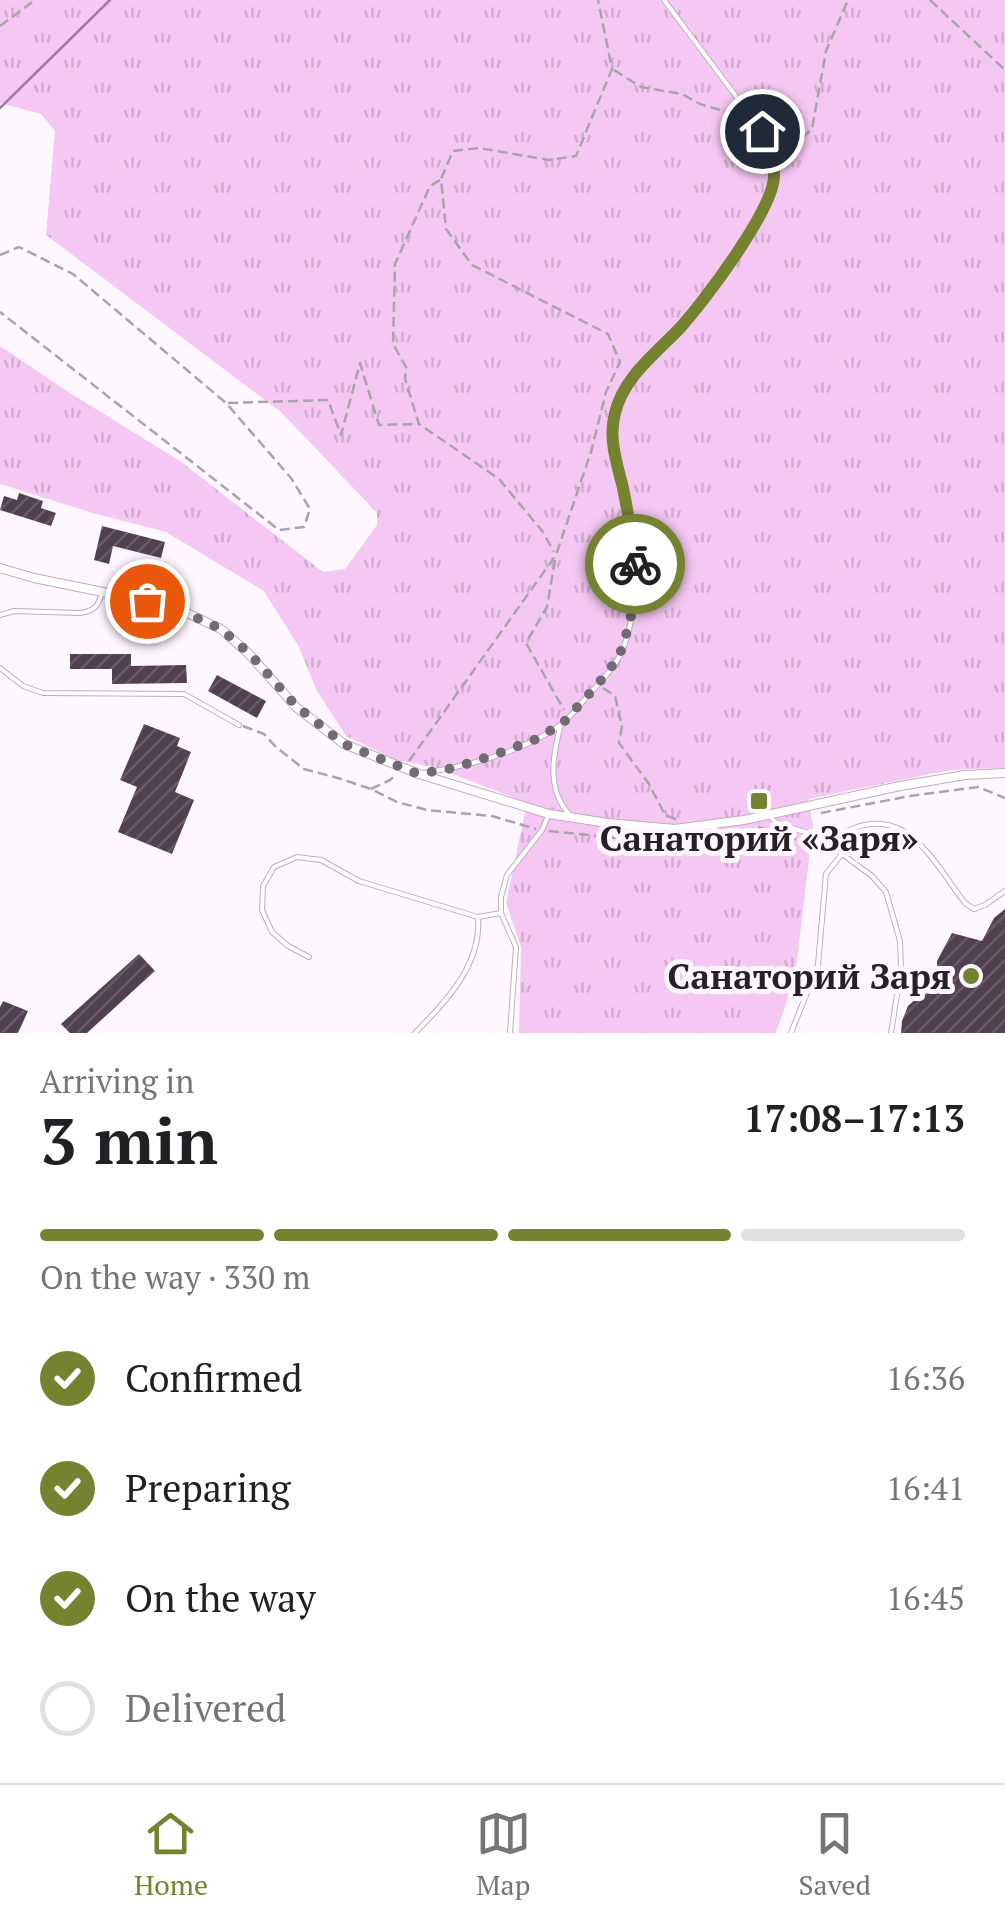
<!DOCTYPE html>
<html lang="en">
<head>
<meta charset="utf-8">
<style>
  body { margin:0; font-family:"PT Serif",serif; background:#f6f6f6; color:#202124; height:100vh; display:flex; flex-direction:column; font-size:38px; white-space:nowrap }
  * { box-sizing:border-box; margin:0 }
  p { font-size:32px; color:#757577 }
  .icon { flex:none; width:55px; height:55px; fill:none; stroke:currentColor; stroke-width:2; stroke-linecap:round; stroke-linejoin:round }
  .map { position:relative; height:1033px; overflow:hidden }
  .sheet { display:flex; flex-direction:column; background:#fff; flex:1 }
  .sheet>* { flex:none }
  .pin { position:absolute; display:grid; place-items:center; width:85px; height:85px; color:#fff; margin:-42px; border:5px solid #fff; border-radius:50%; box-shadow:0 2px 10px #0007 }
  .courier { position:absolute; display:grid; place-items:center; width:100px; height:100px; margin:-50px; border:8px solid #758330; border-radius:50%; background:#fff; color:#222; box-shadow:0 2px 12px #0007 }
  .head em { font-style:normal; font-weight:700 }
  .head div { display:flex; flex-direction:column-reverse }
  .head { display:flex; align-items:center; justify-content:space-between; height:170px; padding:0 40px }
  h1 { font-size:65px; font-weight:700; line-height:75px }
  .bar { display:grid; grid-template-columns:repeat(4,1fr); gap:15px 10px; align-content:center; height:120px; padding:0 40px }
  .bar i { height:12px; border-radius:8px; background:#e0e0e0 }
  .bar .selected { background:#758330 }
  .bar p { grid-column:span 4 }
  ol { padding:0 40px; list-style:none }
  li { display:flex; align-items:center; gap:30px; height:110px }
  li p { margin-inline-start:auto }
  li .icon { padding:10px; border-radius:50%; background:#758330; color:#fff; stroke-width:4 }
  li:last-child { color:#757577 }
  li i { width:55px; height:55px; border:5px solid #e0e0e0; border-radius:50% }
  .dock { display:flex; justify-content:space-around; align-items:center; height:140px; border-top:2px solid #e0e0e0; background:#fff; font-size:28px; color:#757577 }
  .dock a { display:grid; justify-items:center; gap:5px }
  .dock .selected { color:#758330 }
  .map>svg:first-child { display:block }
</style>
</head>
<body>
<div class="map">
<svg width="1005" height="1033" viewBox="0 0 1005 1033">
  <defs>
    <pattern id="park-tufts" width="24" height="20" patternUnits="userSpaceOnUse" patternTransform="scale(2.5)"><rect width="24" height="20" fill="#f5c8f3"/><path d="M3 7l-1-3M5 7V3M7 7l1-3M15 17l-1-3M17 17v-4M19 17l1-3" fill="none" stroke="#d2acd0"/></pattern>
    <pattern id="building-hatch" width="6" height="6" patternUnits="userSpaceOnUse" patternTransform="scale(2.5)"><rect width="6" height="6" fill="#514050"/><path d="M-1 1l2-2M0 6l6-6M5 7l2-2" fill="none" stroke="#675966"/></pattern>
  </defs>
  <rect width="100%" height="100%" fill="#fff7ff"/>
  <path fill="url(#park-tufts)" d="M0,0H1005V768L950,770L808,799L813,826L795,977L776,1033H519L521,947L506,903L527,803L435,767L396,760L346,736L317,691L299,647L264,591L166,532L93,513L0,484V346L70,393L180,461L323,572L345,569L377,525V513L281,412L46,235L55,131L41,114L0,103Z"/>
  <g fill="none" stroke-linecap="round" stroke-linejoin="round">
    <path stroke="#a479a2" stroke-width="2.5" d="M0,108L110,0"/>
  </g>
  <path fill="url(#building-hatch)" d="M19,493L43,501L41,508L56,513L51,526L0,510L4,496L17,500Z
    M102,526L165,542L161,558L113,546L109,564L94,560Z
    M70,654H131V666L186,665L187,683L112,684V669H70Z
    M217,675L266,701L257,718L208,691Z
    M144,724L180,738L177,746L191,752L175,792L194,800L172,854L118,832L137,787L120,780Z
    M1005,909V1033H901L902,1021L908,1006L920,995L938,991L937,961L952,933L982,941L994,918Z
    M139,954L155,971L87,1033H70L61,1024Z
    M3,1001L28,1011L18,1033H0V1007Z"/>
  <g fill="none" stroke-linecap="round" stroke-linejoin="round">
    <g stroke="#c0adbf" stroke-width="6">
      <path id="service" d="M0,615L14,611L80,613C95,611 98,606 102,593
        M0,668L23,686L43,693L184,694L239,725
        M561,724C553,754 546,789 569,814
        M423,773C468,766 520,753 559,726C569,719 577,708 585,699C596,686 611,672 619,657C634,629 638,577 633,546C626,494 601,440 624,390C635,365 662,348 680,328C704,301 775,209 775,174C774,159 768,144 762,131L664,0
        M771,817L775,822L831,841L842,854L872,876L886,892L900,941L901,969L891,1033
        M831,840C901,794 928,854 965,903L974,909L985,905L1005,891
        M309,957L288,946L272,932L262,910L263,886L274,867L297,857L321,860L359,881L478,917L501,913
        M415,1033C446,1001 482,965 478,917
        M510,1033L516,947L501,913V897L507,875L542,830L548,816
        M791,1033L818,965L826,874L842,854"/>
    </g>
    <g stroke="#c0adbf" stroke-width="10">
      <path id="minor" d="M0,568L34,578L147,601L185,612L221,629L249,654L296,707L344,744L419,774L549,814L608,823L675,829L744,820L900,786L965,775L1005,773"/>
    </g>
    <path stroke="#aba3ab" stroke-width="2.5" stroke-dasharray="10 5" stroke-linecap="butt" d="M930,0L1005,70
      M0,26L35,0
      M614,70L641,87L682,94L700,104L730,113L747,125
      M773,145L803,137L812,129L826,51L848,0
      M440,180L430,186L395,264L393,344L406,367L405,379L419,424L499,479L543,532L554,552
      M0,255L19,247L73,274L226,403L291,478L310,509L304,527L279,530L0,312
      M228,403L328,400L341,435L360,363L379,425L418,424
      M555,560L547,607L526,643L564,710
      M603,688L615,696L622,726L619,743L649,784L665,815L678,820
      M243,726L264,734L276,747L304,769L338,778L371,789L397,802L427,810L492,816L536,829
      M409,761L556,555L591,452L606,392L620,362L608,334L472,265L446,229L441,179L453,151L479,148L549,160L576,156L612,69L598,0
      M371,789L390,780L397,774
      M821,813L910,796L978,787L1005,798
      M758,827L831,851
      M549,831L636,840L670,838"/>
    <use href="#service" stroke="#fff" stroke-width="4"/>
    <use href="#minor" stroke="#fff" stroke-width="8"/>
  </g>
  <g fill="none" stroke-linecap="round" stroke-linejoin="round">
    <path stroke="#736b73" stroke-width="10" stroke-dasharray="0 18" d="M147,601L184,612L221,629L250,654L296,706L344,744L418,774L454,768L494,755L534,740L562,724L598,684L619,657L630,622L636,584L635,564"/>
    <path stroke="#758330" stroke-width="12" d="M635,564C633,539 628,513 623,488C617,463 608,439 615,413C624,377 654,355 679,329C703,303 775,208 774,175C774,160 768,144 762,131"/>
  </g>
  <g fill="#758330" stroke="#fff7ff" stroke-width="4">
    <rect x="749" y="791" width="20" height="20" rx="5"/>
    <circle cx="971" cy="976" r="10"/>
  </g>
  <g text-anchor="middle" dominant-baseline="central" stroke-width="10" stroke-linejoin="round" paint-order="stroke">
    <g font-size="35" font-weight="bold" fill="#272027" stroke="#fff7ff">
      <text x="759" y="838">Санаторий «Заря»</text>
      <text x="951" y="976" text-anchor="end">Санаторий Заря</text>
    </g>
  </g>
</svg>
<div class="pin" style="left:147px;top:601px;background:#ea580c"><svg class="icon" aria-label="bag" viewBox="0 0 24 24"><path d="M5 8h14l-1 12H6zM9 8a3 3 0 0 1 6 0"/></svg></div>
<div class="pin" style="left:762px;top:131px;background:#1f2937"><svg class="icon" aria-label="home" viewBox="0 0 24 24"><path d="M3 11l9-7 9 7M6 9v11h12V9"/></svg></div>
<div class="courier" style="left:635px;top:564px"><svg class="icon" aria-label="bike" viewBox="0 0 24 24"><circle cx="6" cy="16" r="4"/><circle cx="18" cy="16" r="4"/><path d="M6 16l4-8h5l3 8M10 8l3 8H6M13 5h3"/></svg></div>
</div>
<section class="sheet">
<div class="head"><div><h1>3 min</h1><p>Arriving in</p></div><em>17:08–17:13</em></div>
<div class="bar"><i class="selected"></i><i class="selected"></i><i class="selected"></i><i></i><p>On the way · 330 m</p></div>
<ol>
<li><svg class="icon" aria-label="check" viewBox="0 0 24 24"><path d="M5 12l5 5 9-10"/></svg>Confirmed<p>16:36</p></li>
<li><svg class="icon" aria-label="check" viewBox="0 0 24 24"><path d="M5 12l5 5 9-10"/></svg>Preparing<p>16:41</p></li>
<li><svg class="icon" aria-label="check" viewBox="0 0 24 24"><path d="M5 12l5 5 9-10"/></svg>On the way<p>16:45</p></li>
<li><i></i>Delivered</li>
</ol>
</section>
<nav class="dock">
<a class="selected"><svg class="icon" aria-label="home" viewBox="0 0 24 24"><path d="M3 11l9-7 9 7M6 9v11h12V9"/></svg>Home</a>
<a><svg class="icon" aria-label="map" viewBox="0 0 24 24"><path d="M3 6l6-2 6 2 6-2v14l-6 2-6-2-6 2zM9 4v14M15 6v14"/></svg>Map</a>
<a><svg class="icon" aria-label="saved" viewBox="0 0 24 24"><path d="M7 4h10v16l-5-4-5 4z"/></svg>Saved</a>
</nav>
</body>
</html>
